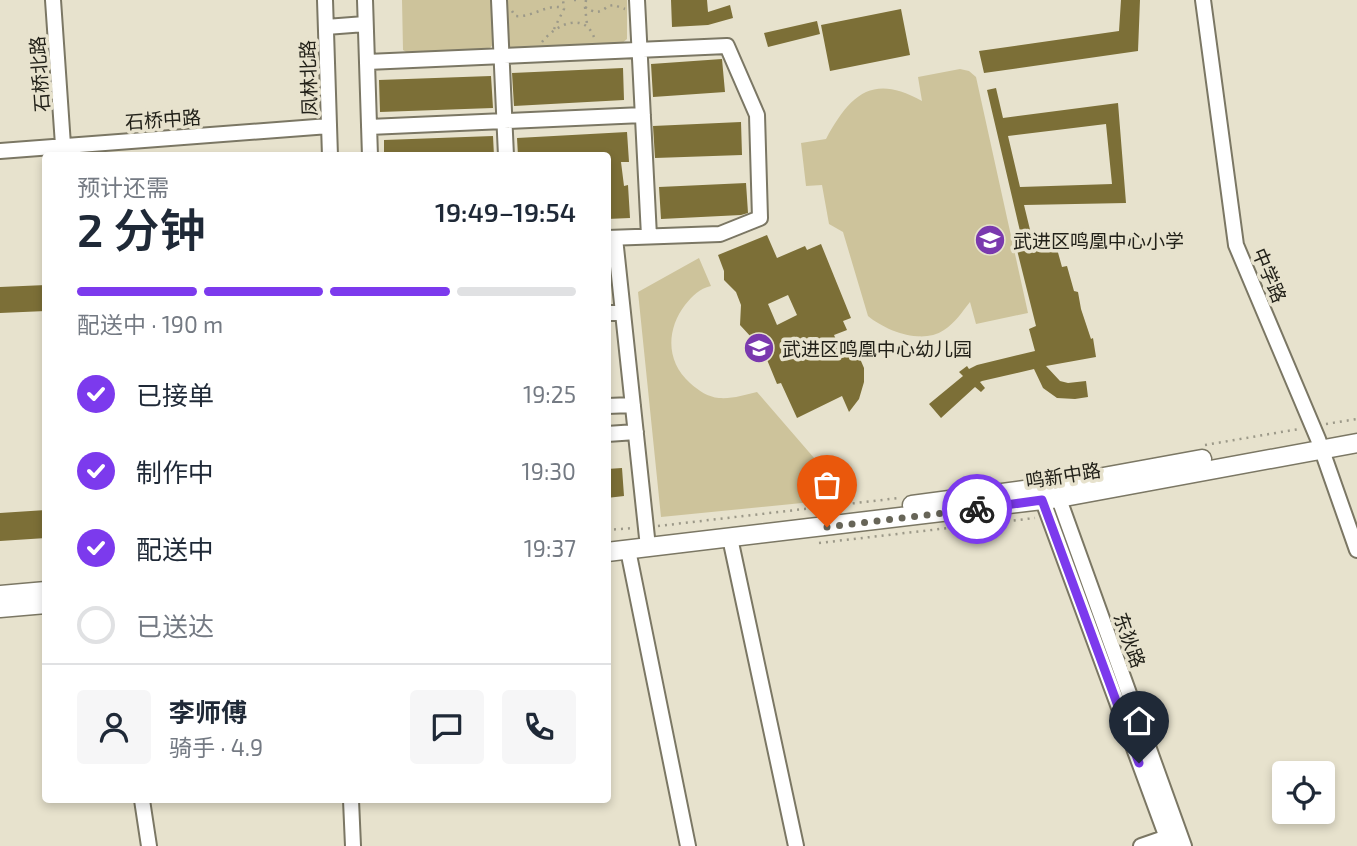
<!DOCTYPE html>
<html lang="zh">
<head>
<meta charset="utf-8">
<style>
  body { margin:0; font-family:"Exo 2","Noto Sans SC",sans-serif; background:#f6f6f7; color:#1f2937; height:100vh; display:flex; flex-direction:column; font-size:26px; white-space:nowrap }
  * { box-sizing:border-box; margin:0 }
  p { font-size:23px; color:#747a83 }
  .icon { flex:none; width:38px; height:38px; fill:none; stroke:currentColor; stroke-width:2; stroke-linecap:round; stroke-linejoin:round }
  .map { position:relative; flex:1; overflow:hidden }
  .side { position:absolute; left:42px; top:152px; width:569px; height:651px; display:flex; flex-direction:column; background:#fff; border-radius:7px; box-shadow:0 4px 10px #0003 }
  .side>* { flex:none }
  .controls { position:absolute; left:1272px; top:761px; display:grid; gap:14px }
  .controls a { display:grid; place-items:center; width:63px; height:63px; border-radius:7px; background:#fff; box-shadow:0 4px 10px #0003; font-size:35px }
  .pin { position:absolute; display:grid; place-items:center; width:60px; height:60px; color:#fff; margin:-72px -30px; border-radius:50% 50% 50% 0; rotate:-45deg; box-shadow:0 0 7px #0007 }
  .pin .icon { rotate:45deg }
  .courier { position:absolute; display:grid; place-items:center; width:70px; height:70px; margin:-35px; border:5px solid #7c3aed; border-radius:50%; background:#fff; color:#222; box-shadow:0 2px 9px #0007 }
  .headline em { font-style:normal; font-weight:600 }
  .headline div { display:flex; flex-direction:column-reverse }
  .headline { display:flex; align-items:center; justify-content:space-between; height:119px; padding:0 35px }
  h1 { font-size:46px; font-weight:600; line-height:52px }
  .bar { display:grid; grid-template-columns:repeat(4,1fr); gap:10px 7px; align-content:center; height:84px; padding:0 35px }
  .bar i { height:9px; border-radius:5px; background:#e0e1e3 }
  .bar .selected { background:#7c3aed }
  .bar p { grid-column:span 4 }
  .line { display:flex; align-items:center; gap:18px; padding:0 35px; border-top:2px solid #e0e1e3 }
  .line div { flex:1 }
  .round { display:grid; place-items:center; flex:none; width:74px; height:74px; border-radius:7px; background:#f6f6f7 }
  ol { padding:0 35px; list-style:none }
  li { display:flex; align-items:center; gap:21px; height:77px }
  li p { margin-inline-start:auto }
  li .icon { padding:7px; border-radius:50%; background:#7c3aed; color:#fff; stroke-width:4 }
  li:last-child { color:#747a83 }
  li i { width:38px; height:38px; border:4px solid #e0e1e3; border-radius:50% }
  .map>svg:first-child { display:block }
</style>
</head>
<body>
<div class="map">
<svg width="1357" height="846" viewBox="0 0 1357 846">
  <rect width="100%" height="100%" fill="#e7e2cd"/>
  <path fill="#cdc39b" d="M402,0H492L493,44L488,51L408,53L403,50Z
    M506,0H627V39L621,44L513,50L509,47Z
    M960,69L969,71L976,77L1028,313L976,324L970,302C962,312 955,323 944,330C922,345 886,331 868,316L843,232L829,224L822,185L806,186L801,143L826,139C850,95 872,73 922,101L918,77Z
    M699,258L711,286C699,289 693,295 685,305C666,330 666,362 690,383C699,391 708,397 719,398C732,399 745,395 757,392L821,466L824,473L808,476L812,502L661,517L638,292Z"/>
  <path fill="#7c6f37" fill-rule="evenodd" d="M671,0H707L708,12L730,5L733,18L708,25L672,27Z
    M1121,0H1140L1138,51L984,73L979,51L1119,31Z
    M901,9L910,55L830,71L821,25Z
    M817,21L820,34L768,47L764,33Z
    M722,59L725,92L653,97L651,64Z
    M623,68L624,100L514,106L512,73Z
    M491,76L493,108L380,112L379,80Z
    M996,88L1003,118L1118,103L1126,203L1024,205L1033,242L1054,238L1062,267L1067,266L1074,291L1078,292L1081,309L1091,339L1093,338L1096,357L1046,366L1060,381L1068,383L1086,381L1088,397L1075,399L1057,398L1043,388L1034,369L982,381L980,382L985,388L981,392L975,387L941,418L929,404L963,376L959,372L967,366L969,369L977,365L1035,351L1029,329L1036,326L1016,246L1023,244L987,90ZM1106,124L1112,184L1020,187L1008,136Z
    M741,122L742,155L655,158L653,126Z
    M627,132L629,162H621L624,186L628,185L630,218L607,219V156H518L517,138Z
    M493,136L494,156H384V140Z
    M746,183L748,213L741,215L661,219L659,187Z
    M767,235L777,258L805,246L807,250L821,244L851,318L843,321L847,330L834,335L842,353L855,347L864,368V382L859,399L849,412L842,396L797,418L781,383L777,384L763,350L740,325L741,305L736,292L724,280V271L718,255ZM788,295L797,315L777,325L768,304Z
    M46,285V311L0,313V287Z
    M622,468L624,496L607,498V469Z
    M46,510V538L0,541V513Z"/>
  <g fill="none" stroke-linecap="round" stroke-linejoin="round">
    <g stroke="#7b7764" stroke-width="18">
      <path id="minor" d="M53,0L63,145
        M325,0L330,156
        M365,0L370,156
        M499,0L506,156
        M637,0L649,236
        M1203,0L1236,245L1318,439L1357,550
        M326,27L365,24
        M367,62L727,46L757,115L760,218L720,234L607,238
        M369,127L643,115
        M0,151L329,126
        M615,238L648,547
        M607,313H623
        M607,406L633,405
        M607,434L636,432
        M1055,488L1184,846
        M1040,493L1170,846
        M730,538L796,846
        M628,550L688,846
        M142,800L149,846
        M351,800L353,846
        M1141,846L1167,837"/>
    </g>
    <g stroke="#7b7764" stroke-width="21">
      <path id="major" d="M912,505L1054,486L1202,459
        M607,552L1059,498L1357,443
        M0,595L46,591
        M0,608L46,604"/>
    </g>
    <path stroke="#9c9989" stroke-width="2.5" stroke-dasharray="2 5" stroke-linecap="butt" d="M574,0H578
      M586,0L585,7L587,24
      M585,7C595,13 599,14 608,6L614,5L625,9
      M512,11L515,16C533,18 546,3 564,8
      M554,29L564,9L563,0
      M542,42C556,24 586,10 595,40
      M1326,424L1357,419
      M1205,445L1299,429
      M658,526L899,498
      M607,530L634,528
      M819,543L1035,518"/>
    <use href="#minor" stroke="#fff" stroke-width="14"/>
    <use href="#major" stroke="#fff" stroke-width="18"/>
  </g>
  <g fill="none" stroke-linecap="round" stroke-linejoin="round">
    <path stroke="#676558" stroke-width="7" stroke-dasharray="0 12.6" d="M827,527L977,509"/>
    <path stroke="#7c3aed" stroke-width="9" d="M977,509L1042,500L1139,763"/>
  </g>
  <defs>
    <g id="school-disc" transform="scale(1.575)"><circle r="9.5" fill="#7a39ae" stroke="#e7e2cd"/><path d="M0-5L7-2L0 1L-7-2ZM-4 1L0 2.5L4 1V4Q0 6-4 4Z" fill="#fff"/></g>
  </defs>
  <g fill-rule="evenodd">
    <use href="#school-disc" x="990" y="240"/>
    <use href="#school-disc" x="759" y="348"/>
  </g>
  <g text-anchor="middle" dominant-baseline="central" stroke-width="7" stroke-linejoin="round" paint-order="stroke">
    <g font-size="19" fill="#222119" stroke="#e7e2cd">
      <text transform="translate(39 74) rotate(-94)">石桥北路</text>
      <text transform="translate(308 78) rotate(-92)">凤林北路</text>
      <text transform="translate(163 119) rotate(-4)">石桥中路</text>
      <text transform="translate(1270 275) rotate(67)">中学路</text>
      <text transform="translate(1063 475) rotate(-9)">鸣新中路</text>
      <text transform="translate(1130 640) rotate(70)">东狄路</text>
    </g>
    <g font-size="19" fill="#222119" stroke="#e7e2cd" text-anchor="start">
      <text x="1013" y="240">武进区鸣凰中心小学</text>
      <text x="782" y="348">武进区鸣凰中心幼儿园</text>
    </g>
  </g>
</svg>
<div class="controls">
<a><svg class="icon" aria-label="locate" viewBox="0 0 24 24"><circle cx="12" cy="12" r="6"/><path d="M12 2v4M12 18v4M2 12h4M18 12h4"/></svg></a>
</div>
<div class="pin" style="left:827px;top:527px;background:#ea580c"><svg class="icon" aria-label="bag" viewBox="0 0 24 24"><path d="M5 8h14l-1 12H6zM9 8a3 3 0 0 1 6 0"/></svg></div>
<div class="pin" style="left:1139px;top:763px;background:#1f2937"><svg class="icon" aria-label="home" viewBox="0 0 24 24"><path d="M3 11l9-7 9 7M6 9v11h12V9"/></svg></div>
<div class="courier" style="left:977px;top:509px"><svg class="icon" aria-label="bike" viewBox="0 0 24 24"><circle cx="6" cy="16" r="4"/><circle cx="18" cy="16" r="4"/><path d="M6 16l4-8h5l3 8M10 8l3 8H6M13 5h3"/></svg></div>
<section class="side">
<div class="headline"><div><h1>2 分钟</h1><p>预计还需</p></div><em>19:49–19:54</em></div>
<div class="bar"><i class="selected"></i><i class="selected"></i><i class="selected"></i><i></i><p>配送中 · 190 m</p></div>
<ol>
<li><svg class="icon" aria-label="check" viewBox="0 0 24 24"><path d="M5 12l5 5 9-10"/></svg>已接单<p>19:25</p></li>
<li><svg class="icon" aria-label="check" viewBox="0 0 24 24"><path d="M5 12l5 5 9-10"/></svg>制作中<p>19:30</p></li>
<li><svg class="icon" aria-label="check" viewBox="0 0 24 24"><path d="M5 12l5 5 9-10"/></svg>配送中<p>19:37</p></li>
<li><i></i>已送达</li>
</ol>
<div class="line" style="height:126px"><a class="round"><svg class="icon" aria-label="person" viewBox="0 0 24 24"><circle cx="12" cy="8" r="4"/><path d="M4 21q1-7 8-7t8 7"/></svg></a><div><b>李师傅</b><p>骑手 · 4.9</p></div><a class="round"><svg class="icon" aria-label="chat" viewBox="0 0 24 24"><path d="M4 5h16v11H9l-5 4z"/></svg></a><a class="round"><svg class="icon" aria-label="phone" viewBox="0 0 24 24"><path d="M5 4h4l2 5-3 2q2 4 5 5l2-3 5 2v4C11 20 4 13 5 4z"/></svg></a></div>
</section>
</div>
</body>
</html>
